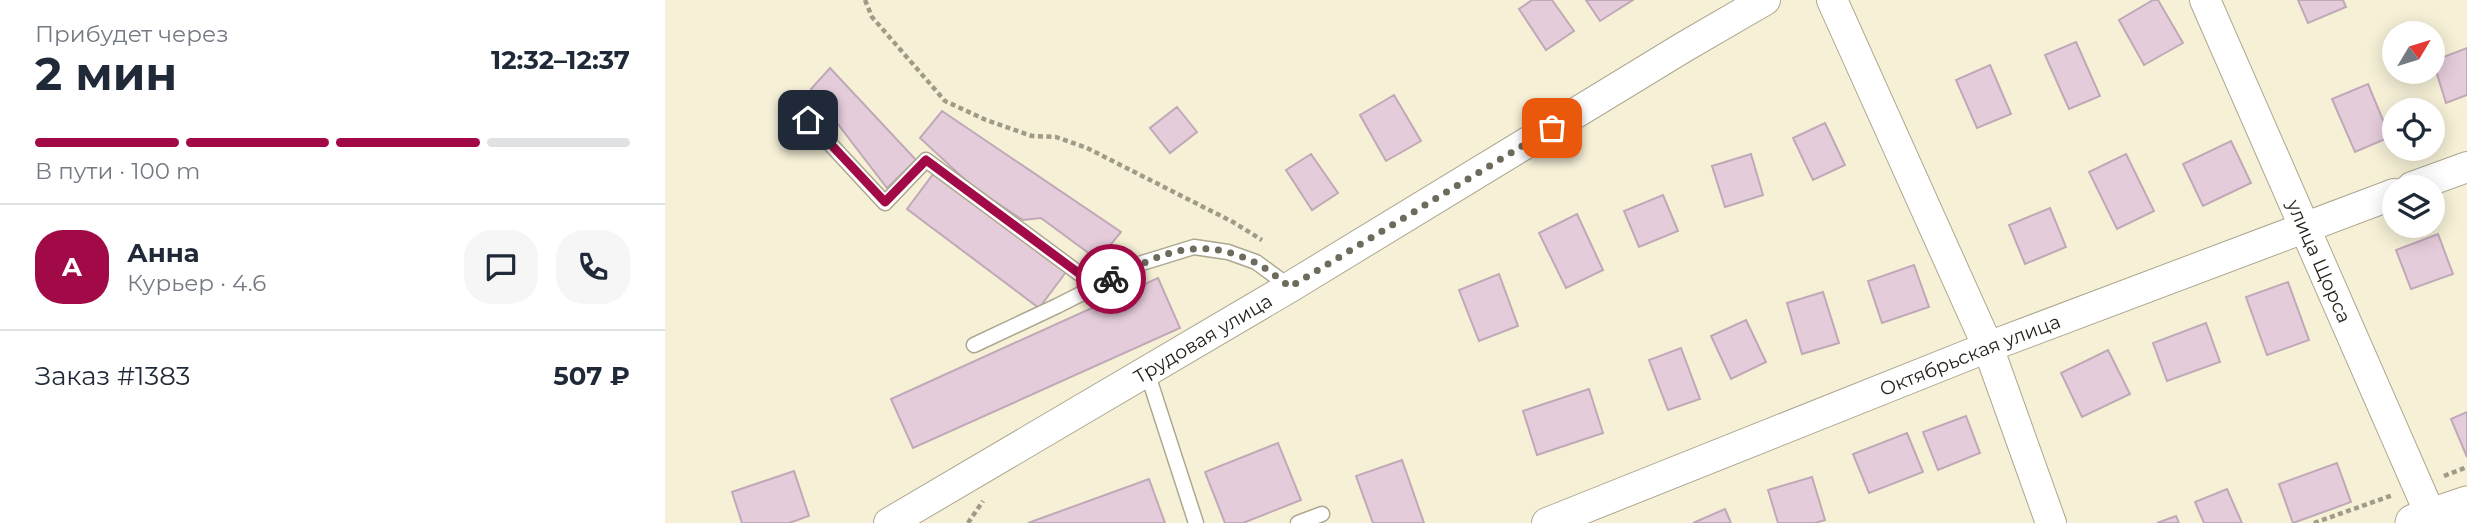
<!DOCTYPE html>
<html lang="ru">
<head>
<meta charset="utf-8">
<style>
  body { margin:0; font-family:Montserrat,sans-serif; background:#f6f6f7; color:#1f2937; height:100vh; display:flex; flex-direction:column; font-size:26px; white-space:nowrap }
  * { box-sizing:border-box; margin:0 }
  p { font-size:23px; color:#747a83 }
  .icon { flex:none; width:38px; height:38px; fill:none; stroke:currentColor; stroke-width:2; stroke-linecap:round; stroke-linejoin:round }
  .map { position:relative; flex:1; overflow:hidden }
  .sheet { display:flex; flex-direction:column; background:#fff; width:665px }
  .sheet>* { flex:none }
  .needle { width:46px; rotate:52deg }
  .fabs { position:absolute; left:1717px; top:21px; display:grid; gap:14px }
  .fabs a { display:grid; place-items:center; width:63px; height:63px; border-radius:50%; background:#fff; box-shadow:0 4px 18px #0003; font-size:35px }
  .pin { position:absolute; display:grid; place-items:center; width:60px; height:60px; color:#fff; margin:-30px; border-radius:14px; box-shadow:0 4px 10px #0006 }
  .courier { position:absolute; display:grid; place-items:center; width:70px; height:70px; margin:-35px; border:5px solid #a20947; border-radius:50%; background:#fff; color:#222; box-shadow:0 2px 9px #0007 }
  .head em { font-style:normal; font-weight:700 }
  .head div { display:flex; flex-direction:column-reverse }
  .head { display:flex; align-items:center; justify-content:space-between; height:119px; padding:0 35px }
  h1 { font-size:46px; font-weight:700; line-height:52px }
  .bar { display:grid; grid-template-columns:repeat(4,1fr); gap:10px 7px; align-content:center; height:84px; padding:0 35px }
  .bar i { height:9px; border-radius:5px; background:#e0e1e3 }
  .bar .selected { background:#a20947 }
  .bar p { grid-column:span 4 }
  .line { display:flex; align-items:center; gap:18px; padding:0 35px; border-top:2px solid #e0e1e3 }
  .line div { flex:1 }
  .round { display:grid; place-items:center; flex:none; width:74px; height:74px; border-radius:28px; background:#f6f6f7 }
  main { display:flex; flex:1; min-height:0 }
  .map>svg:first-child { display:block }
</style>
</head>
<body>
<main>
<section class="sheet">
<div class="head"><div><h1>2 мин</h1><p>Прибудет через</p></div><em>12:32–12:37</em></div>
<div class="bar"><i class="selected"></i><i class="selected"></i><i class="selected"></i><i></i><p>В пути · 100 m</p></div>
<div class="line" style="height:126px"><b class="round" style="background:#a20947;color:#fff">А</b><div><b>Анна</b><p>Курьер · 4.6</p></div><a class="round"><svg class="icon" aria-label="chat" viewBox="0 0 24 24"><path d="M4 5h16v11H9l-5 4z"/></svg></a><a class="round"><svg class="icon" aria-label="phone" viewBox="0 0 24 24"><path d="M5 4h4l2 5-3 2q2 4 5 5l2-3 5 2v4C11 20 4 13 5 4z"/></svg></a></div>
<div class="line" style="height:91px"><div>Заказ #1383</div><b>507 ₽</b></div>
</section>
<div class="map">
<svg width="1802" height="523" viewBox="0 0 1802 523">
  <rect width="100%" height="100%" fill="#f6f0d7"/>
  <path fill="#e5ccdb" stroke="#c0a9b7" stroke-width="2" d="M867,0H887L909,31L881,50L854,9Z
    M921,0H968L935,21Z
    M1488,0H1493L1518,43L1479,65L1454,20Z
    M1633,0H1678L1681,7L1643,23Z
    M1411,42L1435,96L1404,109L1380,55Z
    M1802,48V95L1781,103L1768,61Z
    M1325,65L1346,114L1312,128L1291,80Z
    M165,68L251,160L222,188L146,89Z
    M1703,84L1725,137L1690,152L1667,99Z
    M729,95L756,141L721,161L695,115Z
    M512,107L532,132L505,153L485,128Z
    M277,111L456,232L433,260L376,218L358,220L308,187L255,138Z
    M1160,123L1180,165L1148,180L1128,138Z
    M1566,141L1586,183L1538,206L1518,164Z
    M646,154L673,193L647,210L621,170Z
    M1086,154L1098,195L1060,207L1047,166Z
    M1461,154L1489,211L1452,229L1424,172Z
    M269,173L401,272L374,308L242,209Z
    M998,195L1013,231L974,247L959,211Z
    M1385,208L1401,247L1360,264L1344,225Z
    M912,214L938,270L901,288L874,233Z
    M1773,234L1788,274L1746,289L1731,250Z
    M1249,265L1264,307L1217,323L1203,281Z
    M834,274L853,326L814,341L794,290Z
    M493,278L515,328L248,448L226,399Z
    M1623,282L1644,340L1602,355L1581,297Z
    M1158,292L1174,343L1137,354L1122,303Z
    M1081,320L1101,362L1066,379L1046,336Z
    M1541,323L1555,362L1502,381L1488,343Z
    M1016,348L1035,399L1003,410L984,360Z
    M1443,350L1465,394L1417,417L1396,373Z
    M924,389L938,433L872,455L858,411Z
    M1802,412V457L1786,419Z
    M1301,416L1315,453L1273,470L1258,432Z
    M1242,433L1258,472L1204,493L1188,454Z
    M613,443L636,500L578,523H560L540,472Z
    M737,460L759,523H708L691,476Z
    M1672,463L1686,502L1628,523L1614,484Z
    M129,471L144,516L124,523H77L67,492Z
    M1147,477L1160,520L1150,523H1113L1103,490Z
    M484,479L500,523H363Z
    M1562,489L1577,523H1539L1530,502Z
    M1060,509L1066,523H1028Z
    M1511,516L1514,523H1492Z"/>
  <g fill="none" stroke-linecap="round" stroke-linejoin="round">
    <g stroke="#ada78f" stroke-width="17">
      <path id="service" d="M143,120L220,203L261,160L431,286
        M309,345L392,306L477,263L529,247L563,252L591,262L625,287
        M482,372L531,523
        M633,523L657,514"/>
    </g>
    <g stroke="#ada78f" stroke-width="32">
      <g id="minor">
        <path d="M1167,0L1323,347L1386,523"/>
        <path id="s1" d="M1540,0L1769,523"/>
        <path d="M1747,187L1802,167"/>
        <path id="s2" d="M224,523L625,287L1019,47L1100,0"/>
        <path id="s3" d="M882,523L1323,347L1729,194"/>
      </g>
    </g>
    <g stroke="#ada78f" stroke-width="39">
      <path id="tertiary" d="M1749,523L1802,505"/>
    </g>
    <path stroke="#a09b89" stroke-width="4.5" stroke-dasharray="5 3.5" stroke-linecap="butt" d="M200,0L207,17L280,101L321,120L367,136L391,137L422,148L568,222L597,240
      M1779,476L1802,467
      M303,523L318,501
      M1649,523L1728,495"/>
    <use href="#service" stroke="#fff" stroke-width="14"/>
    <use href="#minor" stroke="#fff" stroke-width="30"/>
    <use href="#tertiary" stroke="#fff" stroke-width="37"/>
  </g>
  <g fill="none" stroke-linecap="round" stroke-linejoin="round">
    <path stroke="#6e6a5c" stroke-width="7" stroke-dasharray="0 12.6" d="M446,279C497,253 533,235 589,262C602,268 614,279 625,287L887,128"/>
    <path stroke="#a20947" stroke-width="9" d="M143,120L220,202L261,160L431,286L446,279"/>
  </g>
  <g text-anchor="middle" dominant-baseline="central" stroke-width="7" stroke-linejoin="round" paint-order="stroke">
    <g font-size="19" fill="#252219" stroke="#fff">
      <text stroke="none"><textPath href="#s1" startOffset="285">улица Щорса</textPath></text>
      <text stroke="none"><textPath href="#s2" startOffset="364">Трудовая улица</textPath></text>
      <text stroke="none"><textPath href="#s3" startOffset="455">Октябрьская улица</textPath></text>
    </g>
  </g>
</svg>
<div class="fabs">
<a><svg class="needle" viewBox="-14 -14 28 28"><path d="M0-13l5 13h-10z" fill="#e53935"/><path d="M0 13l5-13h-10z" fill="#747a83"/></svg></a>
<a><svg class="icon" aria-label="locate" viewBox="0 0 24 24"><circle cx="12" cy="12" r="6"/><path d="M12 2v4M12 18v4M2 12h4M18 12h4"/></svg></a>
<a><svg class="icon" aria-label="layers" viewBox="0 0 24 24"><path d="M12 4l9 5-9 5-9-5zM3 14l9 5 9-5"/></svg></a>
</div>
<div class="pin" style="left:887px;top:128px;background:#ea580c"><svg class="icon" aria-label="bag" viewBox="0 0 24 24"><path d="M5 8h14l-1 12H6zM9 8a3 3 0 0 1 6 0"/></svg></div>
<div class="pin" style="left:143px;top:120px;background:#1f2937"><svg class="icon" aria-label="home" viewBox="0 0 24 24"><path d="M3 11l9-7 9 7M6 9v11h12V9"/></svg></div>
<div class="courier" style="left:446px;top:279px"><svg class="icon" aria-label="bike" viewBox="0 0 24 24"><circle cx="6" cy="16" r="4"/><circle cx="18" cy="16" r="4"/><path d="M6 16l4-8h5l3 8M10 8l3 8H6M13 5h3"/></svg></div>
</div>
</main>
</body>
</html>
